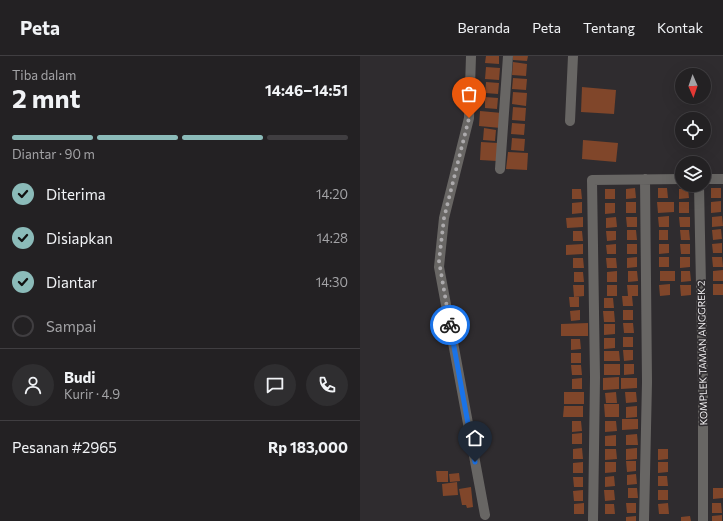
<!DOCTYPE html>
<html lang="id">
<head>
<meta charset="utf-8">
<style>
  body { margin:0; font-family:Commissioner,sans-serif; background:#2f2e30; color:#f1f3f6; height:100vh; display:flex; flex-direction:column; font-size:15px; white-space:nowrap }
  * { box-sizing:border-box; margin:0 }
  p { font-size:13px; color:#a3a3a6 }
  .icon { flex:none; width:22px; height:22px; fill:none; stroke:currentColor; stroke-width:2; stroke-linecap:round; stroke-linejoin:round }
  .map { position:relative; flex:1; overflow:hidden }
  .panel { display:flex; flex-direction:column; background:#232123; width:360px }
  .panel>* { flex:none }
  .needle { width:26px; rotate:178deg }
  .controls { position:absolute; left:315px; top:12px; display:grid; gap:8px }
  .controls a { display:grid; place-items:center; width:36px; height:36px; border-radius:50%; background:#232123; box-shadow:0 4px 16px #0002,0 0 0 1px #403e41; font-size:20px }
  .pin { position:absolute; display:grid; place-items:center; width:34px; height:34px; color:#fff; margin:-41px -17px; border-radius:50% 50% 50% 0; rotate:-45deg; box-shadow:0 0 4px #0007 }
  .pin .icon { rotate:45deg }
  .courier { position:absolute; display:grid; place-items:center; width:40px; height:40px; margin:-20px; border:3px solid #1a73e8; border-radius:50%; background:#fff; color:#222; box-shadow:0 1px 5px #0007 }
  .head em { font-style:normal; font-weight:700 }
  .head div { display:flex; flex-direction:column-reverse }
  .head { display:flex; align-items:center; justify-content:space-between; height:68px; padding:0 12px }
  h1 { font-size:26px; font-weight:700; line-height:30px }
  .bar { display:grid; grid-template-columns:repeat(4,1fr); gap:6px 4px; align-content:center; height:48px; padding:0 12px }
  .bar i { height:5px; border-radius:3px; background:#403e41 }
  .bar .current { background:#8bbbb9 }
  .bar p { grid-column:span 4 }
  .line { display:flex; align-items:center; gap:10px; padding:0 12px; border-top:1px solid #403e41 }
  .line div { flex:1 }
  .round { display:grid; place-items:center; flex:none; width:42px; height:42px; border-radius:21px; background:#2f2e30 }
  ol { padding:0 12px; list-style:none }
  li { display:flex; align-items:center; gap:12px; height:44px }
  li p { margin-inline-start:auto }
  li .icon { padding:4px; border-radius:50%; background:#8bbbb9; color:#111; stroke-width:4 }
  li:last-child { color:#a3a3a6 }
  li i { width:22px; height:22px; border:2px solid #403e41; border-radius:50% }
  header { display:flex; align-items:center; gap:24px; box-sizing:border-box; height:56px; padding:0 20px; background:#232123; border-bottom:1px solid #403e41 }
  header strong { font-size:19px }
  nav { display:flex; gap:22px; margin-inline-start:auto; font-size:14px }
  main { display:flex; flex:1; min-height:0 }
  .map>svg:first-child { display:block }
</style>
</head>
<body>
<header>
<strong>Peta</strong>
<nav><a>Beranda</a><a>Peta</a><a>Tentang</a><a>Kontak</a></nav>
</header>
<main>
<section class="panel">
<div class="head"><div><h1>2 mnt</h1><p>Tiba dalam</p></div><em>14:46–14:51</em></div>
<div class="bar"><i class="current"></i><i class="current"></i><i class="current"></i><i></i><p>Diantar · 90 m</p></div>
<ol>
<li><svg class="icon" aria-label="check" viewBox="0 0 24 24"><path d="M5 12l5 5 9-10"/></svg>Diterima<p>14:20</p></li>
<li><svg class="icon" aria-label="check" viewBox="0 0 24 24"><path d="M5 12l5 5 9-10"/></svg>Disiapkan<p>14:28</p></li>
<li><svg class="icon" aria-label="check" viewBox="0 0 24 24"><path d="M5 12l5 5 9-10"/></svg>Diantar<p>14:30</p></li>
<li><i></i>Sampai</li>
</ol>
<div class="line" style="height:72px"><a class="round"><svg class="icon" aria-label="person" viewBox="0 0 24 24"><circle cx="12" cy="8" r="4"/><path d="M4 21q1-7 8-7t8 7"/></svg></a><div><b>Budi</b><p>Kurir · 4.9</p></div><a class="round"><svg class="icon" aria-label="chat" viewBox="0 0 24 24"><path d="M4 5h16v11H9l-5 4z"/></svg></a><a class="round"><svg class="icon" aria-label="phone" viewBox="0 0 24 24"><path d="M5 4h4l2 5-3 2q2 4 5 5l2-3 5 2v4C11 20 4 13 5 4z"/></svg></a></div>
<div class="line" style="height:52px"><div>Pesanan #2965</div><b>Rp 183,000</b></div>
</section>
<div class="map">
<svg width="363" height="465" viewBox="0 0 363 465">
  <rect width="100%" height="100%" fill="#2f2c2f"/>
  <path fill="#80462a" d="M126,0H139V8L125,7Z
    M153,0H168L167,5L153,4Z
    M153,6L167,8L166,20L152,19Z
    M126,11L140,12L139,24L125,23Z
    M153,22L167,23L166,34L152,33Z
    M126,26L139,27L138,38L125,37Z
    M222,31L256,34L254,58L221,56Z
    M153,36L167,37L166,50L152,48Z
    M125,41L138,42L137,53L125,52Z
    M153,51L166,52L165,65L152,64Z
    M120,55L142,57L141,72L119,70Z
    M152,67L165,68L164,79L151,78Z
    M124,72L136,74L135,85L123,84Z
    M152,82L165,83L164,95L151,94Z
    M223,84L258,87L256,106L222,103Z
    M121,86L138,87L137,105L120,104Z
    M148,96L168,97L167,114L146,113Z
    M275,132L276,142L266,143V133Z
    M298,132H307L308,142H298Z
    M328,132L329,142L319,143V133Z
    M351,132H361V142H351Z
    M212,133H221L222,143H212Z
    M245,133H255V143H245Z
    M361,145V156L351,157V146Z
    M222,146V157L212,158V147Z
    M266,146H276V157H266Z
    M297,146H314V156L298,157Z
    M319,146H329V157H319Z
    M245,147H255V157L245,158Z
    M309,160V171H299L298,161Z
    M362,160L363,170L352,171V161Z
    M223,161V171L207,172L206,162Z
    M256,161L257,171L246,172V162Z
    M266,161H277V171H267Z
    M319,161H330V171H320Z
    M361,173L362,183L353,184L352,174Z
    M267,174H276L277,184H267Z
    M299,174H308V184H299Z
    M320,174H329L330,184H321Z
    M213,175H222L223,185H213Z
    M246,175H256V184L247,185Z
    M362,187V197H353L352,188Z
    M223,188V198L206,199V189Z
    M256,188V198H247L246,189Z
    M267,188H277V198H267Z
    M299,188H309V197L299,198Z
    M320,188H330V198H321Z
    M277,201V211L267,212V202Z
    M299,201H309V211H299Z
    M320,201H330V211L320,212Z
    M352,201H362L363,211H353Z
    M213,202H223L224,212H213Z
    M246,202H256L257,212H247Z
    M363,214V225H353V215Z
    M257,215V226H247V216Z
    M268,215H277L278,225L268,226Z
    M300,215H315V225H300Z
    M321,215H330L331,225L321,226Z
    M214,216H223L224,226H214Z
    M310,228V239L300,240L299,229Z
    M353,228H363V239H353Z
    M213,229H224V240L214,241Z
    M247,229H257V240H247Z
    M267,229H278V240H272L273,250H263L262,240H268Z
    M320,229H331V239L321,240Z
    M209,241H219V251H210Z
    M244,242H253L254,252H244Z
    M220,254V264L211,265L210,255Z
    M263,254H273V264H263Z
    M243,255H254L255,266H244Z
    M228,267V280H201V268Z
    M263,267H273L274,277H264Z
    M244,268H255V278L244,279Z
    M263,281H273V291H263Z
    M244,282H255V292L244,293Z
    M211,283H220L221,293L211,294Z
    M263,294H273V304L264,305Z
    M244,295H259L260,305H244Z
    M211,297H221V307H211Z
    M244,308H260V319H244Z
    M264,308H274V318L264,319Z
    M211,309H221L222,319H212Z
    M259,321V333L243,334V322Z
    M222,322V333H212V323Z
    M261,322H277V332L261,333Z
    M204,336H224V348H204Z
    M256,336L257,347H246L245,337Z
    M265,336H276L277,346L266,347Z
    M244,348H259V361H245Z
    M204,350H223V361H203Z
    M277,350V361L266,362V351Z
    M262,363H278V373L262,374Z
    M212,365H221L222,375L212,376Z
    M245,365H256L257,375L245,376Z
    M222,377V388H212V378Z
    M277,378L278,389H266V379Z
    M256,379V390H245V380Z
    M222,392L223,403H213V393Z
    M277,392V403L266,404V393Z
    M245,393H256L257,403L245,404Z
    M298,393H308V403L298,404Z
    M266,405H276V415L267,416Z
    M223,406V417H213V407Z
    M245,406H256V416L245,417Z
    M298,406H308V416L298,417Z
    M76,415H88V426H77Z
    M99,417L100,425L90,426L89,418Z
    M276,418L277,428L267,429V419Z
    M254,420L255,430L245,431V421Z
    M298,420H307L308,430H298Z
    M213,421H223V431H214Z
    M97,426L98,439L83,440L82,428Z
    M111,431L113,451L107,452L106,449H102L99,433Z
    M268,432H277L278,442H268Z
    M353,432H363V442L353,443Z
    M223,434V445H214L213,435Z
    M244,434H254L255,444L245,445Z
    M298,434H308V444H298Z
    M224,447V458H214V448Z
    M266,447H276V457H267Z
    M308,447L309,458H299L298,448Z
    M352,447H361L362,457H352Z
    M245,448H254L255,458H245Z
    M362,459V465H352V460Z
    M276,460V465H266V461Z
    M330,460L331,465H321V461Z"/>
  <g fill="none" stroke-linecap="round" stroke-linejoin="round">
    <path stroke="#686664" stroke-width="10" d="M111,0L109,62L84,162L79,211L125,459
      M210,65L213,0
      M140,113L148,0
      M344,123H363
      M339,129L343,331V465
      M233,465L235,321L232,124L322,123
      M284,465L287,326L285,123"/>
  </g>
  <g fill="none" stroke-linecap="round" stroke-linejoin="round">
    <path stroke="#acaaac" stroke-width="4" stroke-dasharray="0 7.2" d="M90,269L79,205L84,162L109,62"/>
    <path stroke="#1a73e8" stroke-width="5" d="M90,269L115,406"/>
  </g>
  <g text-anchor="middle" dominant-baseline="central" stroke-width="3.5" stroke-linejoin="round" paint-order="stroke">
    <g font-size="10" fill="#f0eef0" stroke="#2f2c2f">
      <text transform="translate(342 297) rotate(-91)">KOMPLEK TAMAN ANGGREK 2</text>
    </g>
  </g>
</svg>
<div class="controls">
<a><svg class="needle" viewBox="-14 -14 28 28"><path d="M0-13l5 13h-10z" fill="#e53935"/><path d="M0 13l5-13h-10z" fill="#a3a3a6"/></svg></a>
<a><svg class="icon" aria-label="locate" viewBox="0 0 24 24"><circle cx="12" cy="12" r="6"/><path d="M12 2v4M12 18v4M2 12h4M18 12h4"/></svg></a>
<a><svg class="icon" aria-label="layers" viewBox="0 0 24 24"><path d="M12 4l9 5-9 5-9-5zM3 14l9 5 9-5"/></svg></a>
</div>
<div class="pin" style="left:109px;top:62px;background:#ea580c"><svg class="icon" aria-label="bag" viewBox="0 0 24 24"><path d="M5 8h14l-1 12H6zM9 8a3 3 0 0 1 6 0"/></svg></div>
<div class="pin" style="left:115px;top:406px;background:#1f2937"><svg class="icon" aria-label="home" viewBox="0 0 24 24"><path d="M3 11l9-7 9 7M6 9v11h12V9"/></svg></div>
<div class="courier" style="left:90px;top:269px"><svg class="icon" aria-label="bike" viewBox="0 0 24 24"><circle cx="6" cy="16" r="4"/><circle cx="18" cy="16" r="4"/><path d="M6 16l4-8h5l3 8M10 8l3 8H6M13 5h3"/></svg></div>
</div>
</main>
</body>
</html>
